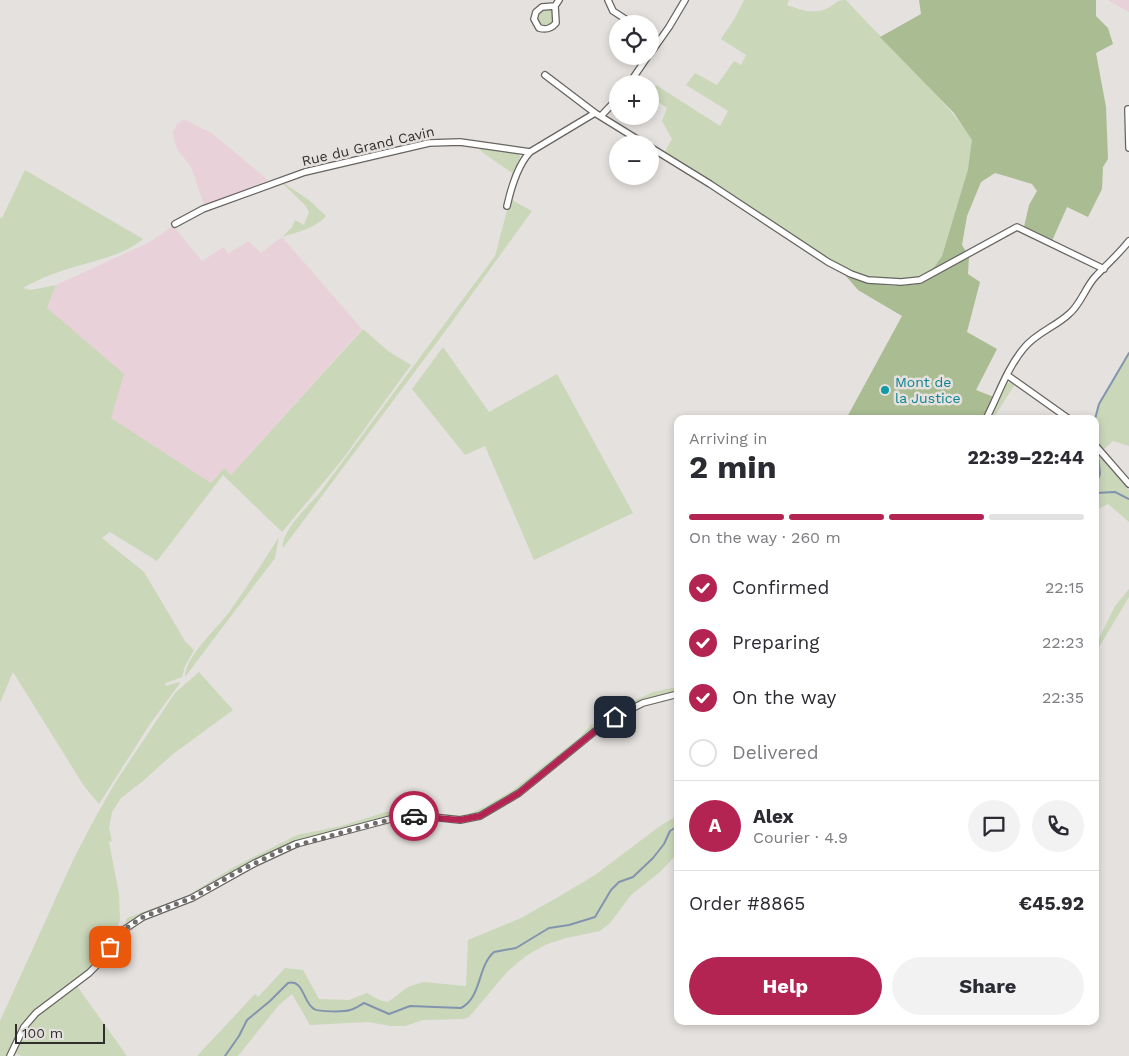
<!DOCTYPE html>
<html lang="en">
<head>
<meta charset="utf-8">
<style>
  body { margin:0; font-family:"Work Sans",sans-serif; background:#f2f2f3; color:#2b2b33; height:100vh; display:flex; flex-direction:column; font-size:19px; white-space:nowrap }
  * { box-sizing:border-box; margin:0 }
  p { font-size:16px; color:#7c7c81 }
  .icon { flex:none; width:28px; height:28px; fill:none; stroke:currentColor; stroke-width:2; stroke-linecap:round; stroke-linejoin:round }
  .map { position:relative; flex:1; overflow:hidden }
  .side { position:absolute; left:674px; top:415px; width:425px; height:610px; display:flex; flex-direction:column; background:#fff; border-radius:10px; box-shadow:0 2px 8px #0003 }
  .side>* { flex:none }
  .controls { position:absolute; left:609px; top:15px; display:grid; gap:10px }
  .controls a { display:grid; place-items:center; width:50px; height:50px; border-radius:50%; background:#fff; box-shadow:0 2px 8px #0003; font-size:25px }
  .scale { position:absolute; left:15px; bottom:12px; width:90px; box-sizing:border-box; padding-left:5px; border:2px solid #312f2e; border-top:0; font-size:14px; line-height:18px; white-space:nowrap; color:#312f2e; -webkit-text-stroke:4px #e5e1de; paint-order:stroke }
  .pin { position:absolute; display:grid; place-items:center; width:42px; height:42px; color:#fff; margin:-21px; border-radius:10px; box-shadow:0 2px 8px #0006 }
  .courier { position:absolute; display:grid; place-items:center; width:50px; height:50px; margin:-25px; border:4px solid #b42453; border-radius:50%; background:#fff; color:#222; box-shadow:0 1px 6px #0007 }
  .summary em { font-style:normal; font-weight:700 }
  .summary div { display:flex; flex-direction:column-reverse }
  .summary { display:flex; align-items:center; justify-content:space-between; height:85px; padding:0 15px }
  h1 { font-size:32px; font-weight:700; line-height:38px }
  .bar { display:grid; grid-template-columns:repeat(4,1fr); gap:8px 5px; align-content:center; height:60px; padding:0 15px }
  .bar i { height:6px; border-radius:4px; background:#e1e1e2 }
  .bar .selected { background:#b42453 }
  .bar p { grid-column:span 4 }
  .line { display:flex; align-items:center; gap:12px; padding:0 15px; border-top:1px solid #e1e1e2 }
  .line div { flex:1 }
  .round { display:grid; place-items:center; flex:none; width:52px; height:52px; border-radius:26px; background:#f2f2f3 }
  ol { padding:0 15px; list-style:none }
  li { display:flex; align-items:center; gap:15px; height:55px }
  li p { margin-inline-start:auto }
  li .icon { padding:5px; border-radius:50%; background:#b42453; color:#fff; stroke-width:4 }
  li:last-child { color:#7c7c81 }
  li i { width:28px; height:28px; border:2px solid #e1e1e2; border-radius:50% }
  .button { display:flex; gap:10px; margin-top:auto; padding:10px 15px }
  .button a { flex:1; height:58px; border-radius:30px; background:#b42453; color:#fff; font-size:20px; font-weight:700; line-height:58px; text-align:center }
  .button a+a { background:#f2f2f3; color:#2b2b33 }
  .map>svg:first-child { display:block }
</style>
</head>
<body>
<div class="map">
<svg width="1129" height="1056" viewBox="0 0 1129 1056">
  <rect width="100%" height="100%" fill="#e5e1de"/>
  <path fill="#e9d1da" d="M1108,0H1129V12Z
    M184,119L213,134L268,180L205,207L191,167L177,149L174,139L173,132L177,124Z
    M173,226L202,261L224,247L228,254L248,241L261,253L282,237L362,329L231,475L224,468L211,483L110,418L47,308L56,285L148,243Z"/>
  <path fill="#cad7b9" d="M744,0H789L787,5C800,10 814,15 828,8C837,3 836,0 846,0C888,46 938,90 973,140L968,169L942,256L928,276L891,280L863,277L841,267L664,153L672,139L662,121L667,108L650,96L656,85L720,126L728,111L686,85L695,73L717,85L734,61L741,65L746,55L721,39L735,18Z
    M537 17a9 9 0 1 1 18 0a9 9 0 1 1-18 0Z
    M478,146L519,154L521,159L515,175L482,152Z
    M25,170L143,239C124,255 97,260 74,267C57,272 38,279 23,288L31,290L56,285L47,308L124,374L111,418L211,483L224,468L231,475L363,329L388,351L411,365L342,460L282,532L223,475L157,561L110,532L102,538L144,572L185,641L194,650L185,666L182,677L166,683L165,686L179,682L180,683L150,724L99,804L84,786L13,672L0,703V217L2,218Z
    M283,184H285L309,200L326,216C315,229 297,232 282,237L292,227L295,220L304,225L309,212L305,205Z
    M510,199L532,211L449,326L283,548C280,533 308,506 318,495L495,256Z
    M443,347L489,412L557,374L633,513L534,560L485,446L465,455L412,389Z
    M1129,355V446L1113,441L1103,450L1096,444L1095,416L1100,403Z
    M1010,382L1015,384L993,419H988L1004,385Z
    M1095,451L1129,490V522L1108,504L1095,511Z
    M279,537L275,558L185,677C186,655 217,629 230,611C247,587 263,562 279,537Z
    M1129,589V597L1095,654V647L1115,606Z
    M199,672L233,710L173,754L143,781L121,798L112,812L109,828L112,841L109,842L119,894L120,920L115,933L92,968L66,988L44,1003L28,1016L8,1056H0V1021L74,858L95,818L115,783L175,693Z
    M677,687V692L616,715L598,725L564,755L522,788L488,810L469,818L417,812L364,823L264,856L226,875L197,894L125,923L127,918L187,896L234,867L297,835L341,826L386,812H417L465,816L486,806L513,790L580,737L591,725L625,705L653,692Z
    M677,816V854L660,872L631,895L610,923L600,931L566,938L545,945L526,956L508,971L469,1017L463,1019L423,1020L405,1026H391L368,1022L310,1025L292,994L278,1006L238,1056H197L255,994L258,997L285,968L303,970L319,999L349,1000L367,993L379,1000L388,1002L408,987L423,982L466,986L468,940L521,918L560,896L595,875L660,826Z
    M77,986L127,1056H21L14,1052C19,1041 24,1029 32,1020C44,1006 62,997 77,986Z"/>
  <path fill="#a9bc92" d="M919,0H1096V16L1108,28L1113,44L1096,53L1106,107L1108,159L1103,167L1102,189L1088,217L1067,207L1052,241L1024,227L1029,205L1037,191L1032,184L995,173L981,182L967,216L962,245L969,256L968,274L980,282L967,332L997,349L976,390L994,397L983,419H846L902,316L858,290L845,275C875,285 891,289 923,283L942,256L968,169L972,140L954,113L880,37L921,14Z"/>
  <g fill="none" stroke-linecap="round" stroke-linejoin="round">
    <path stroke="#8294ae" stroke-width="2" d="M1095,419L1099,404L1129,353
      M1095,428L1097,446
      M1095,488L1100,474L1098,453
      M1095,493L1115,492L1129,499
      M225,1056L239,1036L247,1020L270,1001L288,983C304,979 303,1003 314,1009C319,1012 344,1012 350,1010C355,1009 360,1005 364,1003L389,1014L410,1006L461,1008C482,997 477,967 494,952L516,948L549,928L569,925L595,917L611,890L619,882L633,877L653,858L664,844L670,831L678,826"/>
    <g stroke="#676461" stroke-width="8">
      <path id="minor" d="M608,0L613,11L633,24
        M555,6L542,7L536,12L534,19L539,28C546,30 551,29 556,23L555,6L559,0
        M650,35L659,41
        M650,54L669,27L685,0
        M545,75L595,113L645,144
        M629,84L648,56
        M1128,109L1129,148
        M601,116L618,98
        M650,147L710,184L828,262L851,274L868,280L901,282L920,280L1017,227L1104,269
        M507,206C511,188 517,166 530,152L595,113
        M175,224L203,209L305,172L429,143L460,142L530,152
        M1007,375L1069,419
        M986,419C998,396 1007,368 1024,348C1036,333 1055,327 1069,314C1081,304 1085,288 1095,277C1107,264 1119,254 1129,241
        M1095,445L1129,484
        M10,1056L24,1027L36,1013L89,973L99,963L122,931L143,917L192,898L255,863L296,844L398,817L423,816L460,820L480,816L519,793L594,732L615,717L643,703L678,694"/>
    </g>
    <use href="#minor" stroke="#fff" stroke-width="5.5"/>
  </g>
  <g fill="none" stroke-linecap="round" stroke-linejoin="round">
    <path stroke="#706d6c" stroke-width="5" stroke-dasharray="0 9" d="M110,947L122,931L143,917L192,898L239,871L284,849L380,822L414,816"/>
    <path stroke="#b42453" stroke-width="6" d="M414,816L460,820L480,816L519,793L594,732L615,717"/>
  </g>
  <circle fill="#0f9aa8" stroke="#e5e1de" stroke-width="2" cx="885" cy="390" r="5"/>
  <g text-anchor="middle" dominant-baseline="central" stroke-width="5" stroke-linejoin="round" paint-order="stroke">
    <g font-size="14" fill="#312f2e" stroke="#e5e1de">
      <text transform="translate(368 146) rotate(-13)">Rue du Grand Cavin</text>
    </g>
    <g font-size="14" fill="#0d838f" stroke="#e5e1de" text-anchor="start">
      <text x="895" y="382">Mont de<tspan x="895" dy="16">la Justice</tspan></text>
    </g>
  </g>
</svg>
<div class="controls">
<a><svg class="icon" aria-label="locate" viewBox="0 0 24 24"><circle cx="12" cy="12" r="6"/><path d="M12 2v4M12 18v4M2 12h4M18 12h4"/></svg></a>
<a>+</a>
<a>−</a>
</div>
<div class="scale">100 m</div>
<div class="pin" style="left:110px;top:947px;background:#ea580c"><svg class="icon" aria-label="bag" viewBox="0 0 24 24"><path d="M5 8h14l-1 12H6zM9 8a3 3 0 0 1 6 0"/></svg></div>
<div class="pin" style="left:615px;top:717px;background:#1f2937"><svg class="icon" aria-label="home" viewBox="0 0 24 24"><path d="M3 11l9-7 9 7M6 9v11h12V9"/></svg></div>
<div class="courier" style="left:414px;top:816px"><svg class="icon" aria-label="car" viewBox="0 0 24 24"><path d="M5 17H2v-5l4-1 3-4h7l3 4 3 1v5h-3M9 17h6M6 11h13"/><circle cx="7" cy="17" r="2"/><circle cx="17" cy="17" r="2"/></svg></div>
<section class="side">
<div class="summary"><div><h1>2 min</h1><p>Arriving in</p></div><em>22:39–22:44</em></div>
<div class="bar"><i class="selected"></i><i class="selected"></i><i class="selected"></i><i></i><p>On the way · 260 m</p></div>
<ol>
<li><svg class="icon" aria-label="check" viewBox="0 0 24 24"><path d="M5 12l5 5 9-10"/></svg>Confirmed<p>22:15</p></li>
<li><svg class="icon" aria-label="check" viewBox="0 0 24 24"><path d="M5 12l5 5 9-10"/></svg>Preparing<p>22:23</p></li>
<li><svg class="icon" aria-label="check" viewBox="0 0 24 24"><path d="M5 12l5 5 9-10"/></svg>On the way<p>22:35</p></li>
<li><i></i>Delivered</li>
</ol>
<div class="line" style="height:90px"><b class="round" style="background:#b42453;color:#fff">A</b><div><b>Alex</b><p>Courier · 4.9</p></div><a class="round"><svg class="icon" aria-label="chat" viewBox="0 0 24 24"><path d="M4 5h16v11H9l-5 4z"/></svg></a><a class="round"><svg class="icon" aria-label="phone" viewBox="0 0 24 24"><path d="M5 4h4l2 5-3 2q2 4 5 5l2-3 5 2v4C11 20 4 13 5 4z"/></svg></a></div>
<div class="line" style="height:65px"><div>Order #8865</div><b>€45.92</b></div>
<div class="button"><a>Help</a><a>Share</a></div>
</section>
</div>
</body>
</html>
